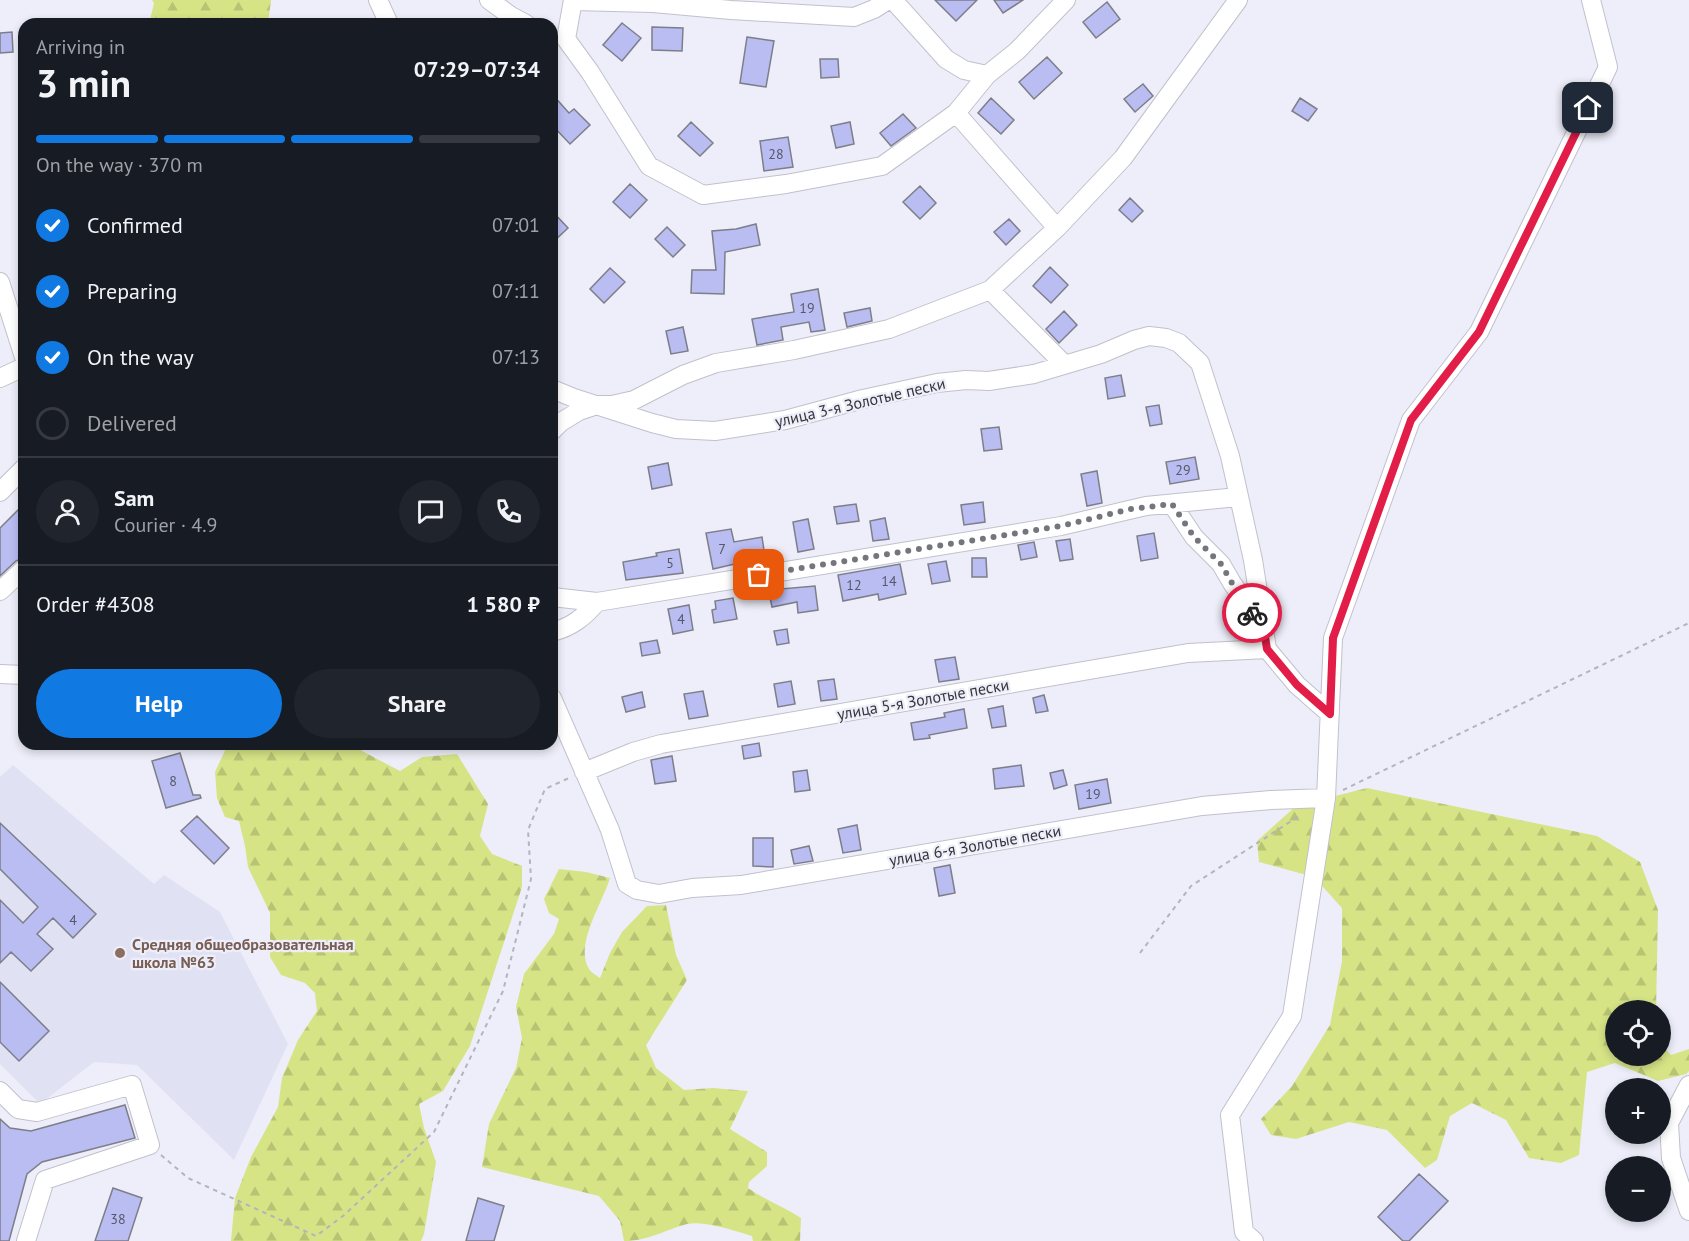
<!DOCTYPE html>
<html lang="en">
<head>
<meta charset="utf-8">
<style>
  body { margin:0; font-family:"PT Sans",sans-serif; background:#20242c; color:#f1f3f6; height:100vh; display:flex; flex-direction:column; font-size:22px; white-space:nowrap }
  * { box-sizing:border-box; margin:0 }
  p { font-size:20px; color:#9ea1a6 }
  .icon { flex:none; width:33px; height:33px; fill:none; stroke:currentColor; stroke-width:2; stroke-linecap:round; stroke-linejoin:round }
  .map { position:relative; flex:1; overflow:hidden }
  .drawer { position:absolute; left:18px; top:18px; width:540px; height:732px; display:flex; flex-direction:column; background:#171b24; border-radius:18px; box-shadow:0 3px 9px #0003 }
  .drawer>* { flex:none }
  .fabs { position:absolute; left:1605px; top:1000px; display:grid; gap:12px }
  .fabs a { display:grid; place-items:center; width:66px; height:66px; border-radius:50%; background:#171b24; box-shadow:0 3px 9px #0003; font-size:30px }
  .pin { position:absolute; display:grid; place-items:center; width:51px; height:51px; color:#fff; margin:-26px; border-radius:12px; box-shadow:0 3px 9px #0006 }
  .courier { position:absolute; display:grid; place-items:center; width:60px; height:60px; margin:-30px; border:4px solid #e11d48; border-radius:50%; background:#fff; color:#222; box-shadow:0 2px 8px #0007 }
  .headline em { font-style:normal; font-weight:600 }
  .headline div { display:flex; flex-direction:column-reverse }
  .headline { display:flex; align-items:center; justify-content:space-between; height:102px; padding:0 18px }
  h1 { font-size:39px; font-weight:600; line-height:45px }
  .bar { display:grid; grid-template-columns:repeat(4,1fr); gap:9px 6px; align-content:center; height:72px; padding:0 18px }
  .bar i { height:8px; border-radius:4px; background:#363941 }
  .bar .active { background:#117ae2 }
  .bar p { grid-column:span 4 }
  .line { display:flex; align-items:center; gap:15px; padding:0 18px; border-top:2px solid #363941 }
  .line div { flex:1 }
  .round { display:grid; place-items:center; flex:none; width:63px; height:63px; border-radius:32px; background:#20242c }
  ol { padding:0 18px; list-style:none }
  li { display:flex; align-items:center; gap:18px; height:66px }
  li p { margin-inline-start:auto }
  li .icon { padding:6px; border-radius:50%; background:#117ae2; color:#fff; stroke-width:4 }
  li:last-child { color:#9ea1a6 }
  li i { width:33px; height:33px; border:3px solid #363941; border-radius:50% }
  .primary-button { display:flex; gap:12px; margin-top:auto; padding:12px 18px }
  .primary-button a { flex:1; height:69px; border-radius:36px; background:#117ae2; color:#fff; font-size:24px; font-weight:600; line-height:69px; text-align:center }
  .primary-button a+a { background:#20242c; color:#f1f3f6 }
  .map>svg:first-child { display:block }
</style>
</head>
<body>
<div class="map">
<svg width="1689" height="1241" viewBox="0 0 1689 1241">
  <defs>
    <pattern id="forest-firs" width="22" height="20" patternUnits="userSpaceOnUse" patternTransform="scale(1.5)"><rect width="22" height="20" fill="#d6e486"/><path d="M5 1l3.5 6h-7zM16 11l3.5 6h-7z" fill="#b8c474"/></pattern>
  </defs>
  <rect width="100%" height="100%" fill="#edeef9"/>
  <path fill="#e0e2f4" d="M13,765L154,884L164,875L220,912L288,1044L234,1160L137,1065L94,1062L40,1104L0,1064V777Z"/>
  <path fill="url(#forest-firs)" d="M152,0H271L268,24H146L150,20L154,3Z
    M228,744H357L362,751L400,771L422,757L457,754L488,804L480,836L492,854L522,866V887L470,1046L443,1091L419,1104L424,1128L436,1162L424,1234L421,1241H231L235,1198L251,1157L278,1107L282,1078L298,1040L317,1011L315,993L305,983L281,975L270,957V913L248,867L245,846L239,821L225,817L217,798L215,772Z
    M1367,788L1597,836L1640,862L1658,910L1656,1011H1616V1056H1660L1661,1044L1671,1055L1689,1049V1071L1686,1074L1658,1081L1615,1063L1587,1072L1579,1155L1561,1163L1529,1158L1506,1120L1472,1103L1450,1116L1437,1160L1425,1168L1387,1130L1349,1122L1296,1139L1271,1135L1261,1119L1292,1086L1330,1025L1342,961V908L1314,877L1259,862L1257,841L1296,806Z
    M559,869L586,872L610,878C603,902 574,945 589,969C591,972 597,976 600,978L610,953L622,932L647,906L666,905L676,955L687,980L646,1045L656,1068L684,1090L713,1088L748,1091L730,1129L767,1152V1166L749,1182L748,1188C765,1200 784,1207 801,1218L800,1241H753L752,1236C736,1231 703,1220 687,1224C665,1230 648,1241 624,1241L620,1221L599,1196L482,1167L489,1124L516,1068L522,1038L516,1007L524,974L554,934L559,919L549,913L544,899Z"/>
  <path fill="#b9bdf2" stroke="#7d7e88" stroke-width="1.5" d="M935,0H977L956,21Z
    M994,0H1023L1003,13Z
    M1107,2L1120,19L1096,38L1083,22Z
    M622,23L641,38L622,61L603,45Z
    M652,27L683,28L682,51L652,50Z
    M12,32L13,52L0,53V33Z
    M747,37L774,41L766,87L740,83Z
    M1047,57L1062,73L1034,99L1019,82Z
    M820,59H838L839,77L821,78Z
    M1143,84L1153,96L1135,112L1124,99Z
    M552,94L569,113L574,109L590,125L570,144L552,125Z
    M991,98L1014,120L1001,134L978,113Z
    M1300,98L1317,109L1308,121L1292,111Z
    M903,114L916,128L891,146L880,133Z
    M691,122L713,143L700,156L678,136Z
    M850,122L854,144L836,148L831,126Z
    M788,137L793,167L764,171L760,141Z
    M630,184L647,200L630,218L613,202Z
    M920,186L936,203L920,219L903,202Z
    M1130,198L1143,211L1132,222L1119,210Z
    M552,211L568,228L552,243Z
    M1009,219L1020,231L1006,245L994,232Z
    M756,224L760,245L725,252L724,294L691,293L692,270H716L712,231L736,229Z
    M667,227L685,245L673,257L655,239Z
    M1050,267L1068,285L1051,303L1033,286Z
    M610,268L625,282L604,303L590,289Z
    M818,289L825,330L811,332L809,322L781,327L783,340L757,345L752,319L794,312L791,294Z
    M870,308L872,321L847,327L844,313Z
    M1064,311L1077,325L1059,343L1046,329Z
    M683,327L688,351L671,354L666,331Z
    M1121,375L1125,396L1108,399L1105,378Z
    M1159,405L1162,424L1150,426L1146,407Z
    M999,427L1002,449L984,451L981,429Z
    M1195,457L1199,479L1170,484L1166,462Z
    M668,463L672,485L652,489L648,467Z
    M1097,471L1102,503L1087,506L1081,474Z
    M983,502L985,522L964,525L961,505Z
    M24,504V558L16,561L0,576V528Z
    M856,504L859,521L837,524L834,507Z
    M885,518L889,539L873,541L870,521Z
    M808,519L814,549L798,552L793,522Z
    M731,529L734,542L762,537L765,557L713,569L706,533Z
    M1154,533L1158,558L1141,561L1137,536Z
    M1070,539L1073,559L1060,561L1056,541Z
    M1034,542L1037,557L1021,560L1018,545Z
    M679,549L683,573L626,580L623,562L657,556L656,553Z
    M972,558H986L987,577H972Z
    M946,561L950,581L932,584L928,564Z
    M900,564L906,594L879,600L878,594L843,601L838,575Z
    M780,585L781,589L815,586L818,610L798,613L797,602L772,607L768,587Z
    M733,598L737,619L714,623L712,610L716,609L715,601Z
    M689,605L693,630L673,634L668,609Z
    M787,629L789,643L777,645L774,631Z
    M657,640L660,653L642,656L640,643Z
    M955,657L959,679L939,682L935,660Z
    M834,679L837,699L821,701L818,681Z
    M791,681L795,704L778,707L774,684Z
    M703,691L708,716L689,719L684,694Z
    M642,692L645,707L626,712L622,697Z
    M1044,695L1048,711L1036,713L1033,698Z
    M1003,706L1006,726L992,728L988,709Z
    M964,709L967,728L929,735L930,738L914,740L911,723L945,717L944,713Z
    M759,743L761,756L744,759L742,746Z
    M180,753L193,795H200L201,798L166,808L152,761Z
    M672,756L676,781L655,784L651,760Z
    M1021,765L1024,786L995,789L993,769Z
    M807,770L810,790L795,792L793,772Z
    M1063,770L1067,785L1054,789L1050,773Z
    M1107,779L1111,803L1079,809L1075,785Z
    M197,816L229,848L214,864L181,831Z
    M0,823L96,914L73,938L53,918L37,934L53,949L31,971L11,952L0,963V900L23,923L38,907L0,869Z
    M857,825L861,850L843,853L838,829Z
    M753,838H773V867L753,866Z
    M809,846L813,861L794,864L791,850Z
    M950,865L955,893L939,896L934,868Z
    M0,982L49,1031L19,1061L0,1042Z
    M125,1105L135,1138L42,1162L27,1174L9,1241H0V1119L10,1128L31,1131Z
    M1419,1174L1448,1201L1409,1241H1403L1378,1217Z
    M113,1188L142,1198L128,1241H95Z
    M478,1198L504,1206L494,1241H466Z"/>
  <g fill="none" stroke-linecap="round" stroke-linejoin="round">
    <g stroke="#c0c1cc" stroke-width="20">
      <path id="minor" d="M378,0L389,24
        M489,0L511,16L526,24
        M573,0L566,39L590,72L649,166L703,195L786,184L882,166L956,113L987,75
        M893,0L946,59L964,70L987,75L1017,51L1066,0
        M573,1L653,3L731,10L854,17L874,9L888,0
        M956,113L1057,228
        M0,282L24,357
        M990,290L1064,364
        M0,378L24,367
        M552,389L574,398L652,423L676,429L715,431L785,420L863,399L937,383L966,380L989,381L1034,374L1101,354L1134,340L1149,336L1166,338L1179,343L1200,363L1230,456L1253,560L1267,649L1297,685L1330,714
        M552,431L561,422L579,411L597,405H612L634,400L683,375L716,363L794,350L889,329L990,290L1057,228L1123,158L1238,0
        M0,492L24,468
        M1172,504L1194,537L1221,564L1232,583L1261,625
        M0,591L24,569
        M552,597L597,602
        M552,632C572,627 584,617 597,602L1061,526L1146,506L1238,497
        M0,674L24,675
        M552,698L610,830L627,884L637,890L659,894L692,888L741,885L1202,806L1271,800L1326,798
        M584,772L633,752L661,744L1188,653L1267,649
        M1689,1085L1669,1123L1671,1158L1689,1211
        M0,1091L18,1109L37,1112L132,1085L150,1145L45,1180L26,1241
        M1254,1241L1244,1232L1230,1115L1292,1016L1326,798L1333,638L1411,420L1479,332L1608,67L1591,0"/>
    </g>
    <path stroke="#b3b4bd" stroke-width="2" stroke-dasharray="4.5 4.5" stroke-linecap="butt" d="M1343,790L1689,623
      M1140,953L1191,886L1299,816
      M161,1155L188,1178L316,1236L343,1216L434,1132L503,991L531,879L528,830L545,789L569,778"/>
    <use href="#minor" stroke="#fff" stroke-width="18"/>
  </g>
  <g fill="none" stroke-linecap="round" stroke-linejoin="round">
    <path stroke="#75767d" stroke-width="6" stroke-dasharray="0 10.8" d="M759,575L1061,526L1131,509L1172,504L1194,537L1221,564L1232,583L1252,613"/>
    <path stroke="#e11d48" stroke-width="8" d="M1252,613L1264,630L1267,649L1297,685L1330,714L1333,638L1411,420L1479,332L1588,108"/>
  </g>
  <circle fill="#8d6e63" stroke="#edeef9" stroke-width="2" cx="120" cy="953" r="6"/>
  <g text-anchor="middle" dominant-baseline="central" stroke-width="4.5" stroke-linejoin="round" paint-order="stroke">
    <g font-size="14" fill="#565768">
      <text x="776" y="154">28</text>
      <text x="807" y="308">19</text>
      <text x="1183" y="470">29</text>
      <text x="722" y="549">7</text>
      <text x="670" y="563">5</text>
      <text x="889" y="581">14</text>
      <text x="854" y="585">12</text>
      <text x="681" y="619">4</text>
      <text x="173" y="781">8</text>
      <text x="1093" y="794">19</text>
      <text x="73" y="920">4</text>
      <text x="118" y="1219">38</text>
    </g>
    <g font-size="16" fill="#35353a" stroke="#edeef9">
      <text transform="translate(860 402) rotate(-13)">улица 3-я Золотые пески</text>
      <text transform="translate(923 699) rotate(-10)">улица 5-я Золотые пески</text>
      <text transform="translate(975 845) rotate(-10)">улица 6-я Золотые пески</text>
    </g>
    <g font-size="16" font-weight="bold" fill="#785e54" stroke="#edeef9" text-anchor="start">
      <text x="132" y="944">Средняя общеобразовательная<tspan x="132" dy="18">школа №63</tspan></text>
    </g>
  </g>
</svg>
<div class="fabs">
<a><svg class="icon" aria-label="locate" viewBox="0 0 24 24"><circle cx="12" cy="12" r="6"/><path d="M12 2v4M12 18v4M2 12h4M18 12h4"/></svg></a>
<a>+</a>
<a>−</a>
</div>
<div class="pin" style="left:759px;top:575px;background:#ea580c"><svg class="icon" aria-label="bag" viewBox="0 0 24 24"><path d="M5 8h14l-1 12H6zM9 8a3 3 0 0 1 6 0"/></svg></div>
<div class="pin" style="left:1588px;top:108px;background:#1f2937"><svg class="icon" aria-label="home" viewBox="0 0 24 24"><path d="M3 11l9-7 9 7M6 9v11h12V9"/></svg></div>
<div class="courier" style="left:1252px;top:613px"><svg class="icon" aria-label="bike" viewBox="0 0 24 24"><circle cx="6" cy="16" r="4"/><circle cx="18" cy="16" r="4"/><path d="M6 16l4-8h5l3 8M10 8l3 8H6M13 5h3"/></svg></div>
<section class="drawer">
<div class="headline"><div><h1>3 min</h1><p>Arriving in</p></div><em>07:29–07:34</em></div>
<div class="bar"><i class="active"></i><i class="active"></i><i class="active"></i><i></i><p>On the way · 370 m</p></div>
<ol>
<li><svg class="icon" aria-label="check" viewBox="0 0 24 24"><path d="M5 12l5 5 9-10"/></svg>Confirmed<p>07:01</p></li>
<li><svg class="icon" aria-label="check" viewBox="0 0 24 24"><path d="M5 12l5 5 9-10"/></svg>Preparing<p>07:11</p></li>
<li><svg class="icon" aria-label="check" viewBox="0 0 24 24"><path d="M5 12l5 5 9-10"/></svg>On the way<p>07:13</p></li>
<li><i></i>Delivered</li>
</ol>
<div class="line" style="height:108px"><a class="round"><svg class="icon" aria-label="person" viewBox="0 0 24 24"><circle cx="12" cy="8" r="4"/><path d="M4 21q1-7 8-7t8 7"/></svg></a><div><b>Sam</b><p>Courier · 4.9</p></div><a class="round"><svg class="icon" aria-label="chat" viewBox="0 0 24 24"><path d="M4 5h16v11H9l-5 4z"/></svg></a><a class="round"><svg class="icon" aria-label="phone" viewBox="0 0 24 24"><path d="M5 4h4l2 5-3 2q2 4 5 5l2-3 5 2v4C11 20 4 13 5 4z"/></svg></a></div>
<div class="line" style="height:78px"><div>Order #4308</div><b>1 580 ₽</b></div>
<div class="primary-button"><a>Help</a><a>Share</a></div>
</section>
</div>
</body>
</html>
